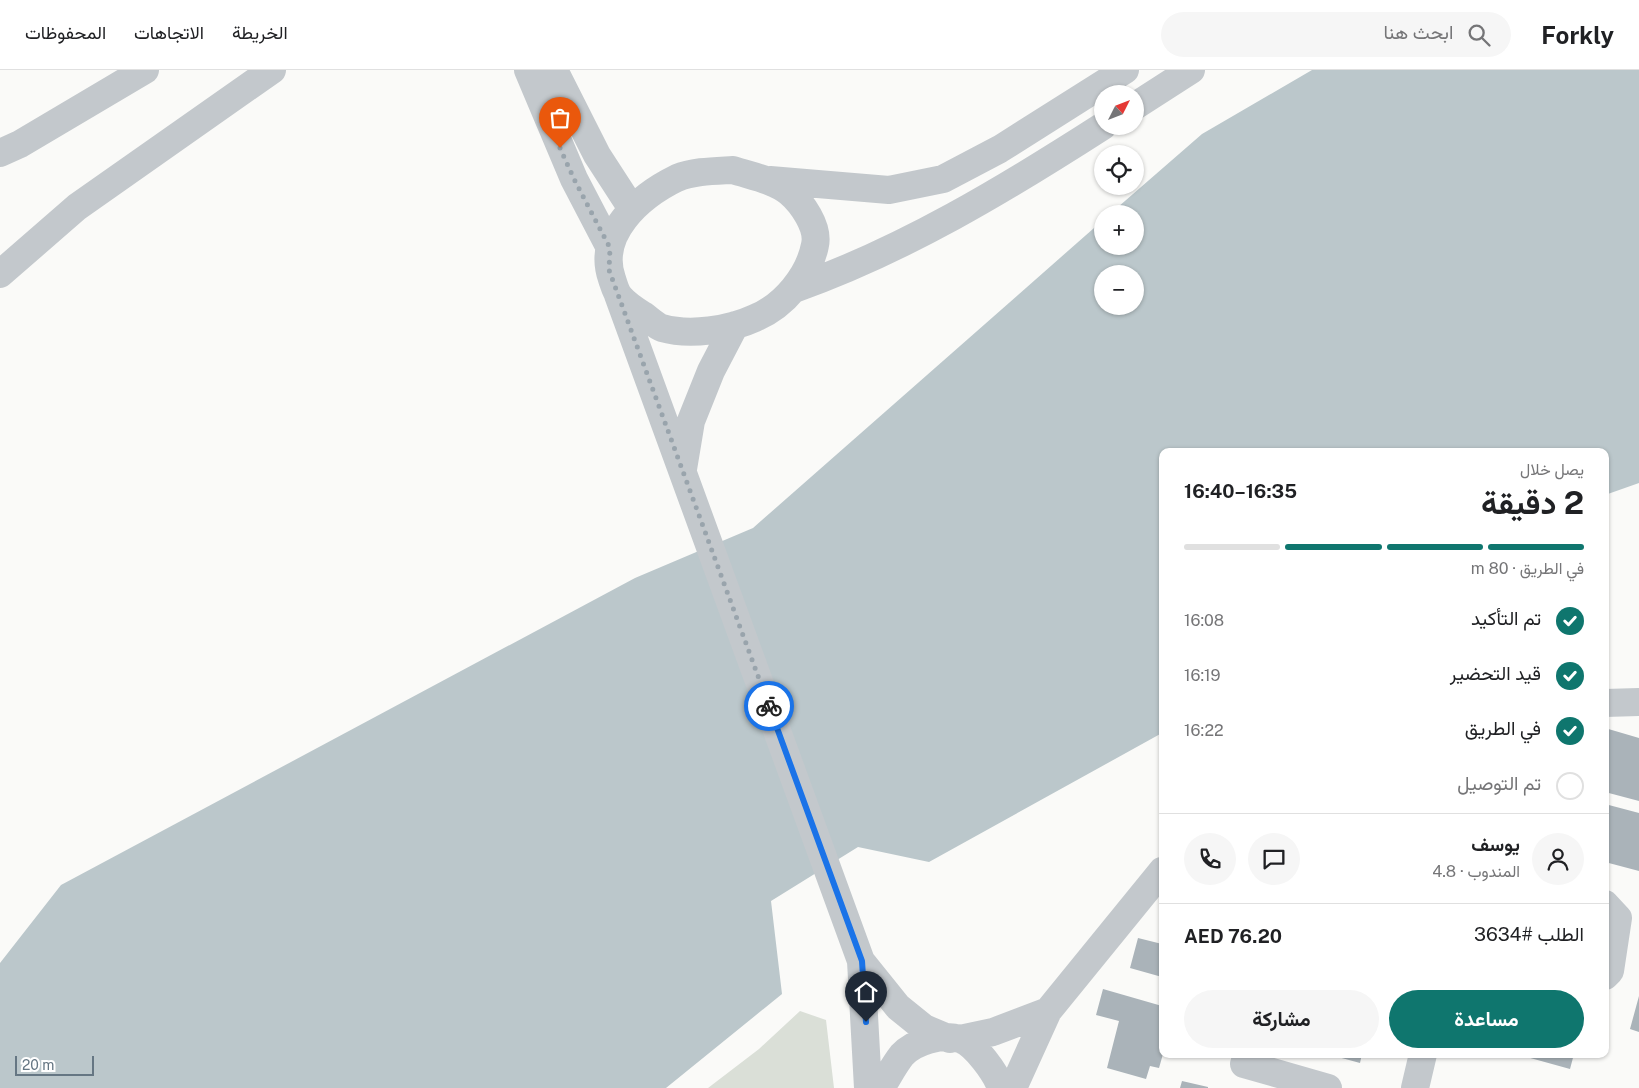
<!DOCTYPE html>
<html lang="ar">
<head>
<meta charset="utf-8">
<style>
  body { margin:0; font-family:"Public Sans",Vazirmatn,sans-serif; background:#f6f6f6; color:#202124; direction:rtl; height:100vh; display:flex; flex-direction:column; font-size:19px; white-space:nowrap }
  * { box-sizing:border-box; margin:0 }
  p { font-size:16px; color:#757577 }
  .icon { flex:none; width:28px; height:28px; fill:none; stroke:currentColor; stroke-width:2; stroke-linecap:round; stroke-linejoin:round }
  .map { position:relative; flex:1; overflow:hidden; direction:ltr }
  .sheet { position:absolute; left:1159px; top:378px; width:450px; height:610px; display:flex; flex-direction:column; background:#fff; border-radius:10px; box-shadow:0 1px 4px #0004; direction:rtl }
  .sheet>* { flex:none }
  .needle { width:32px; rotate:48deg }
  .controls { position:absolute; left:1094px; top:15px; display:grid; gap:10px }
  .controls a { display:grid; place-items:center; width:50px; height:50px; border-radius:50%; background:#fff; box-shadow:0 1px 4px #0004; font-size:25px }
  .scale { position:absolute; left:15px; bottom:12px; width:79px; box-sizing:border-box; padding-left:5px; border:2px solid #657683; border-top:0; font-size:14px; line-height:18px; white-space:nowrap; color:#657683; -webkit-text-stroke:4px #fff; paint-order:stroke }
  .pin { position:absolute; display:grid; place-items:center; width:42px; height:42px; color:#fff; margin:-51px -21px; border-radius:50% 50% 50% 0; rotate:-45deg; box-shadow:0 0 5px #0007 }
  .pin .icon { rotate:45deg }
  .courier { position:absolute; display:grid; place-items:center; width:50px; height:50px; margin:-25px; border:4px solid #1a73e8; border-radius:50%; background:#fff; color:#222; box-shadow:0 1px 6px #0007 }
  .summary em { font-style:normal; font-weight:700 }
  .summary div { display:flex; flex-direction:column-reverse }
  .summary { display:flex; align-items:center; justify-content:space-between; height:85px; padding:0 25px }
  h1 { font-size:32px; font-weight:700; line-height:38px }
  .bar { display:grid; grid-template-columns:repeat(4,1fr); gap:8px 5px; align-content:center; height:60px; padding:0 25px }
  .bar i { height:6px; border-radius:4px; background:#e0e0e0 }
  .bar .current { background:#0f766e }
  .bar p { grid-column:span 4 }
  .line { display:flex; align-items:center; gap:12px; padding:0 25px; border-top:1px solid #e0e0e0 }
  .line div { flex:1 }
  .round { display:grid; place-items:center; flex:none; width:52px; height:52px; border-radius:26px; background:#f6f6f6 }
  ol { padding:0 25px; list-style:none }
  li { display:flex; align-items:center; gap:15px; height:55px }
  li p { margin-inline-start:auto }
  li .icon { padding:5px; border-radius:50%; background:#0f766e; color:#fff; stroke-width:4 }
  li:last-child { color:#757577 }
  li i { width:28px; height:28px; border:2px solid #e0e0e0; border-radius:50% }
  .primary-button { display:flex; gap:10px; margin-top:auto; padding:10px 25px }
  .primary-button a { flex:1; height:58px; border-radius:30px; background:#0f766e; color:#fff; font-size:20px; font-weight:700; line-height:58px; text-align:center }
  .primary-button a+a { background:#f6f6f6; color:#202124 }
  header { display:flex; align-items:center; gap:30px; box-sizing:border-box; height:70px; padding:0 25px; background:#fff; border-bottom:1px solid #e0e0e0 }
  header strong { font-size:24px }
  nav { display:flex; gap:28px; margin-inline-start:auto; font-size:18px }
  .search { width:350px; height:45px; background:#f6f6f6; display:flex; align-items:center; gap:12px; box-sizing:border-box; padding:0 18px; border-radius:28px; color:#757577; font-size:19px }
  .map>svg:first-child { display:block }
</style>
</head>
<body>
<header>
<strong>Forkly</strong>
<div class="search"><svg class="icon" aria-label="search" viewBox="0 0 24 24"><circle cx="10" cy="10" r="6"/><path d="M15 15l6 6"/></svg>ابحث هنا</div>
<nav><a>الخريطة</a><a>الاتجاهات</a><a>المحفوظات</a></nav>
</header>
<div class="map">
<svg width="1639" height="1018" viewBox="0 0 1639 1018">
  <rect width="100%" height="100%" fill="#fafaf8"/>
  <path fill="#dadfd7" d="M800,941L826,950L834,1018H708L759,979Z"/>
  <path fill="#bbc7cb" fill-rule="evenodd" d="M1312,0H1639V413L1605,425V381H1162V663L929,792L858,777L771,831L782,924L666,1018H0V893L61,815L635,508L753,458L1102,151V176H1135V144H1110L1202,64ZM1102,204H1135V236H1102Z"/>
  <path fill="#aab3b9" d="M1605,658L1639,668V731L1605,722Z
    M1605,734L1639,743V801L1605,792Z
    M1138,868L1162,874V907L1130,898Z
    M1103,919L1162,936L1160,959H1162L1163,984L1159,998L1150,996L1146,1009L1107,998L1119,951L1096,945Z
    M1639,926V962L1630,959Z
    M1327,984H1362L1360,993Z
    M1516,984H1574L1570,999Z
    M1182,1011L1208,1017V1018H1180Z"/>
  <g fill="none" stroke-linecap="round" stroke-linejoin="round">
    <path stroke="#c3c8cc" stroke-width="28" d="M528,0L574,109L610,178
      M554,0L597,85L632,139
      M1135,36L1191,0
      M0,83L20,74L145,0
      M733,100C751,106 774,110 789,122C802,133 819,157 815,175C809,206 784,236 755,248C729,260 690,266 662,258C656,256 649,249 643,245C635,240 626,234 620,227C616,223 614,215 612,209C596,164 640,126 677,108C694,101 715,101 733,100Z
      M770,110L889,120L943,109L1000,79L1125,0
      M0,204L77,137L272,0
      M794,219C904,180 1005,119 1103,56
      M618,225L861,891L868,1018
      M683,399L691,351L711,301L735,255
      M1605,633L1639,632
      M1605,834L1618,848L1610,901L1605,906
      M861,891L898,937L924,958L950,969
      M960,969L993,962L1048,941
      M1247,984L1244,994L1328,1018
      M881,1018C888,1007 894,995 902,985C914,972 942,963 960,969C975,974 996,1003 1001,1018
      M1013,1018L1048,941L1162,801
      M1415,1018L1423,984"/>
  </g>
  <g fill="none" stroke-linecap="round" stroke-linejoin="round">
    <path stroke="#99a4ac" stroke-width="5" stroke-dasharray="0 9" d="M560,78L574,109L610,178L609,200L769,636"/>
    <path stroke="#1a73e8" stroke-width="6" d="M769,636L862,891L866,952"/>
  </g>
</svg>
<div class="controls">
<a><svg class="needle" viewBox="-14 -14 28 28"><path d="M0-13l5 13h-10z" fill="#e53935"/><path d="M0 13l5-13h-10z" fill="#757577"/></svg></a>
<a><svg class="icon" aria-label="locate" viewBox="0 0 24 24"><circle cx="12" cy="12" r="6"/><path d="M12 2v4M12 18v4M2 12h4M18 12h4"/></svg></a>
<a>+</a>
<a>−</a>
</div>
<div class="scale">20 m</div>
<div class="pin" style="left:560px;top:78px;background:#ea580c"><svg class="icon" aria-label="bag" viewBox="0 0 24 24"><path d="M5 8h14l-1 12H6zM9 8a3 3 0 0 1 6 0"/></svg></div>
<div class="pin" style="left:866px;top:952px;background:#1f2937"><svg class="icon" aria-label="home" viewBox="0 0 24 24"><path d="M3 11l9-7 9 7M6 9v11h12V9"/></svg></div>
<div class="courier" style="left:769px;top:636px"><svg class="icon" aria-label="bike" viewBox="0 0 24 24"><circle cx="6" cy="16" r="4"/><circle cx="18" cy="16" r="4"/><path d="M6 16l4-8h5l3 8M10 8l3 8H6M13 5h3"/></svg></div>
<section class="sheet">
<div class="summary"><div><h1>2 دقيقة</h1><p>يصل خلال</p></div><em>16:35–16:40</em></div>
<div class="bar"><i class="current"></i><i class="current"></i><i class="current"></i><i></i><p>في الطريق · 80 m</p></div>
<ol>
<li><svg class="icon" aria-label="check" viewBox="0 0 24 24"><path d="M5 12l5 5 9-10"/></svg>تم التأكيد<p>16:08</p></li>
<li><svg class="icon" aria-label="check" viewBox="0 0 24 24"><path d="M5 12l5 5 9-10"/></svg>قيد التحضير<p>16:19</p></li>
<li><svg class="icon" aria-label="check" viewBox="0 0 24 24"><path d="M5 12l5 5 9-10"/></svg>في الطريق<p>16:22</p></li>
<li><i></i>تم التوصيل</li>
</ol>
<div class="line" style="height:90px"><a class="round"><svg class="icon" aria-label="person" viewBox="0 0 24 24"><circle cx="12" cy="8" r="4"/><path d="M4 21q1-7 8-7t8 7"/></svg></a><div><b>يوسف</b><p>المندوب · 4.8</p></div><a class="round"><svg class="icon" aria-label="chat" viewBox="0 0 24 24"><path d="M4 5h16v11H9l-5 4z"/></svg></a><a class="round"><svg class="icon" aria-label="phone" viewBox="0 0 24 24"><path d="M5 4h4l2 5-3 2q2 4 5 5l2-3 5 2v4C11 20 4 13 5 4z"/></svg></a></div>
<div class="line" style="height:65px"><div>الطلب #3634</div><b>AED 76.20</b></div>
<div class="primary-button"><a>مساعدة</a><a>مشاركة</a></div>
</section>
</div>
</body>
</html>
